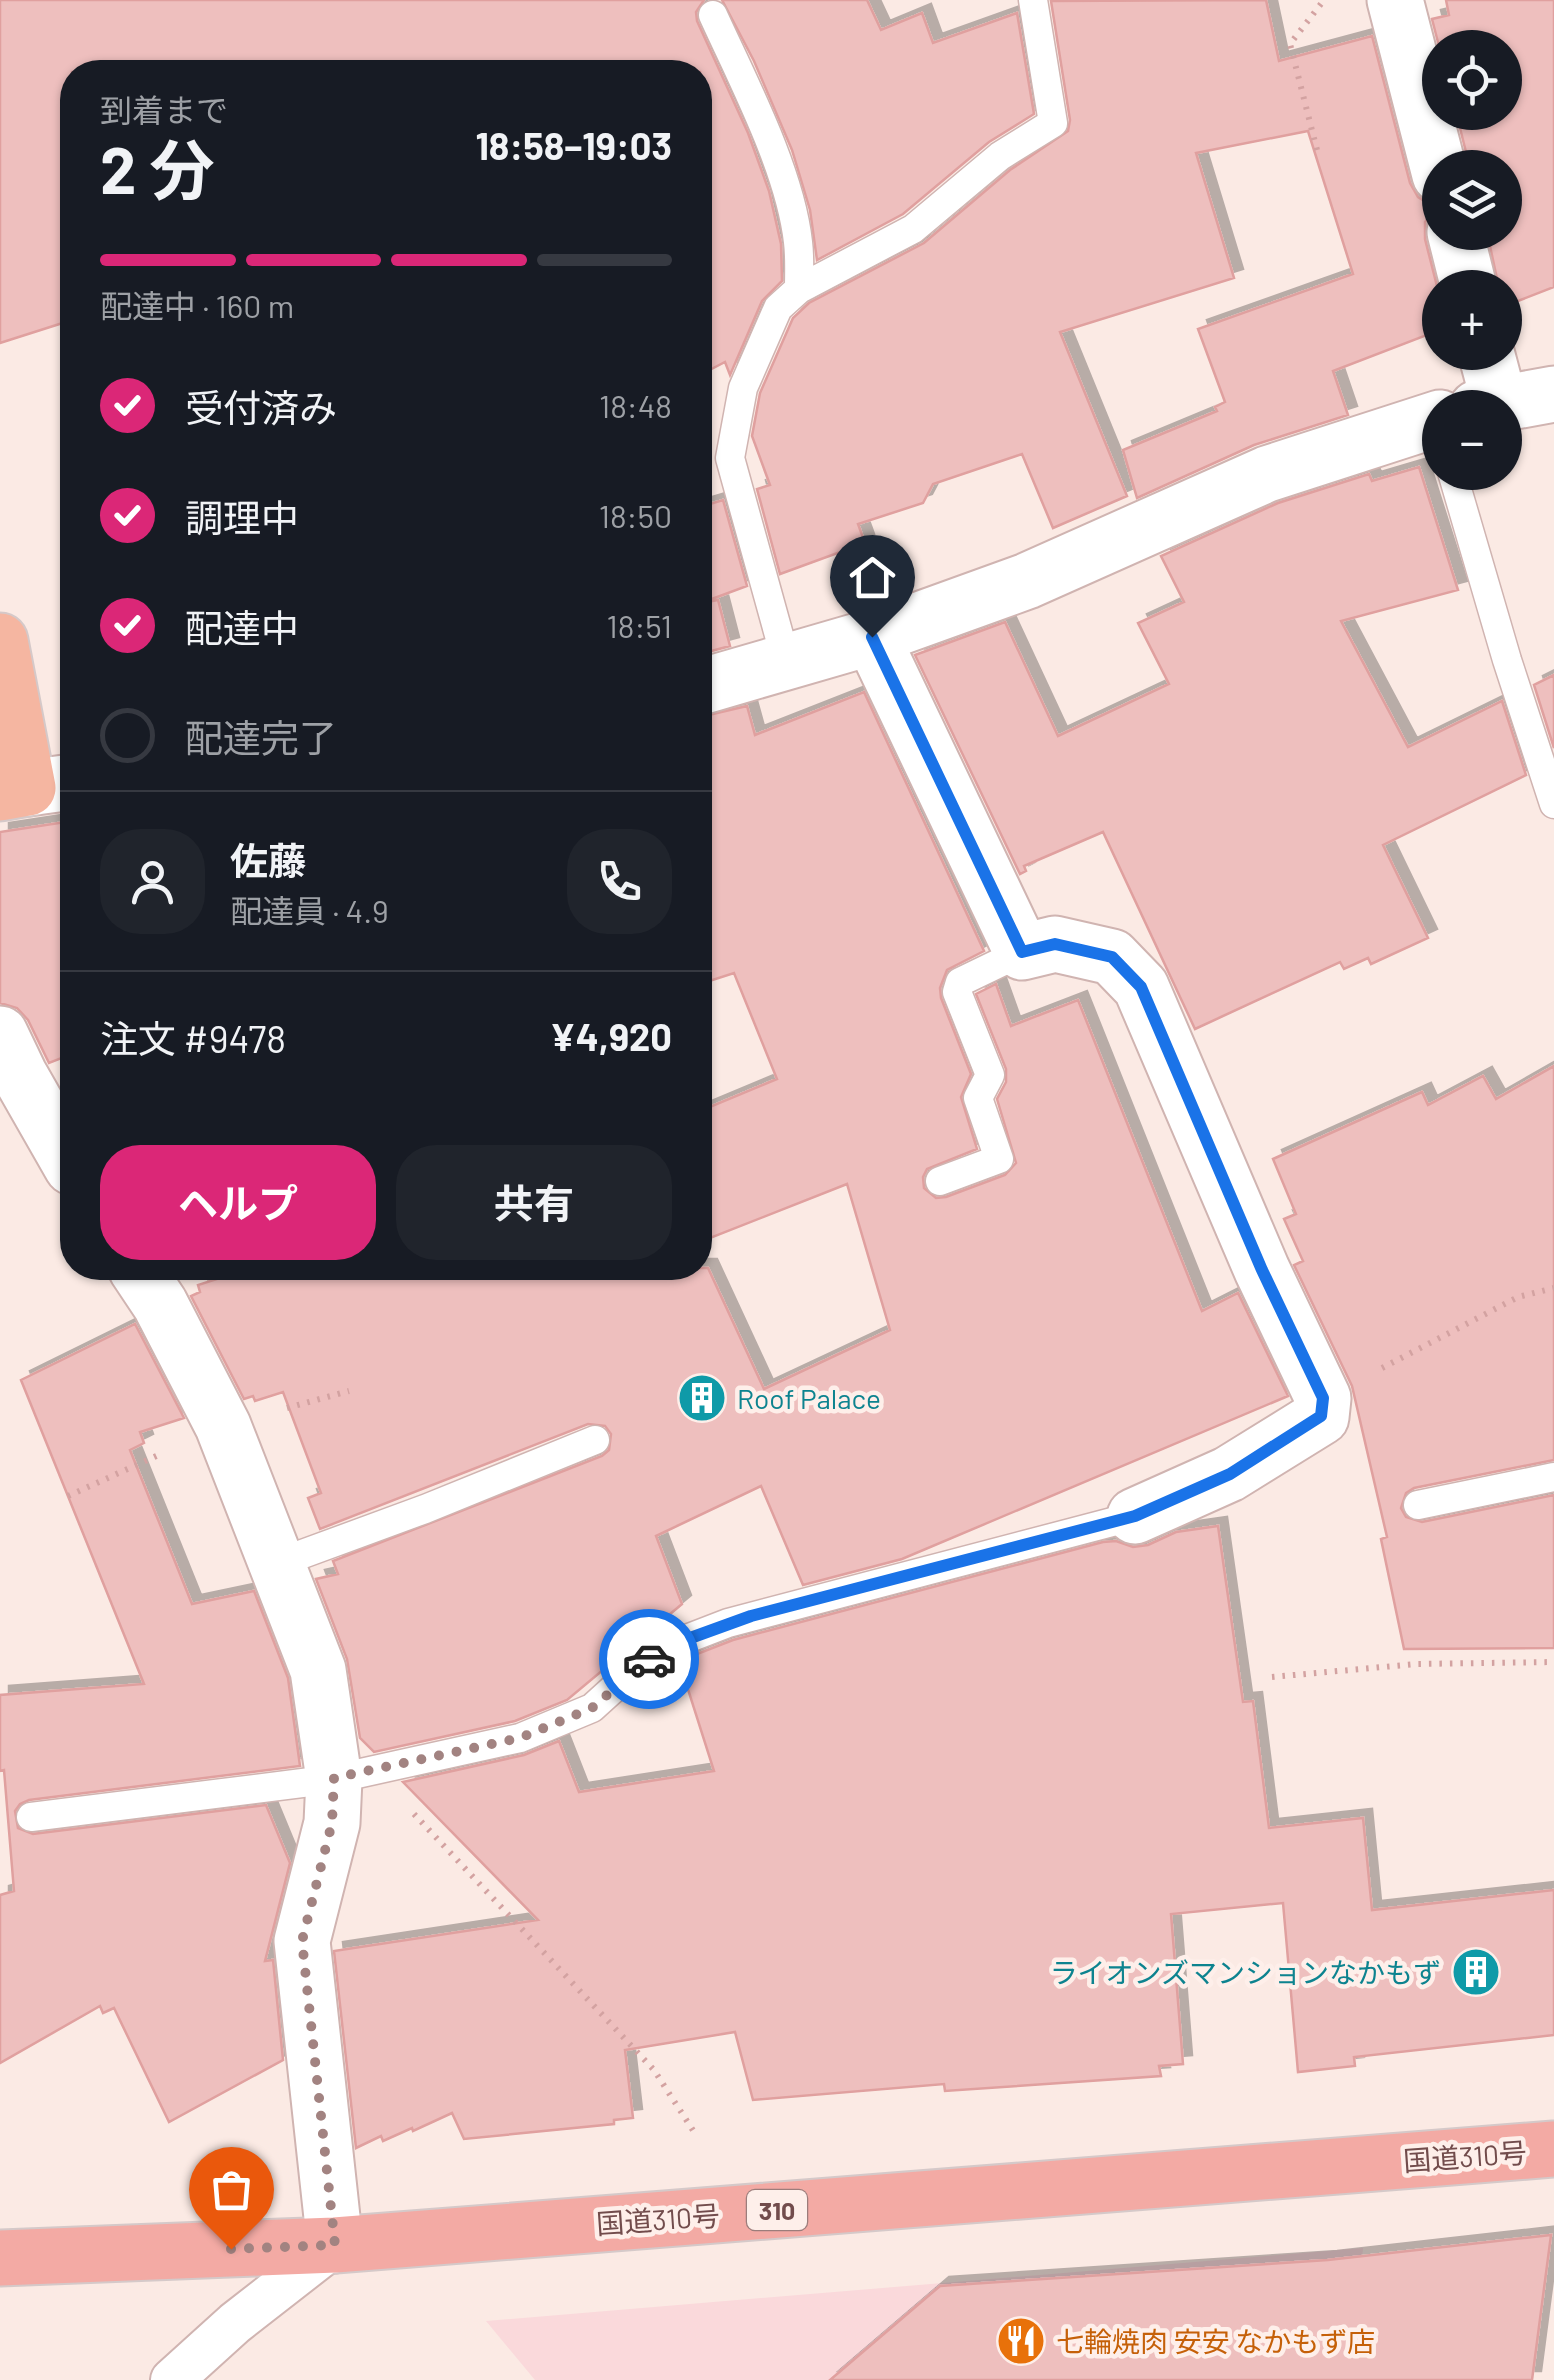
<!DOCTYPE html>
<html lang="ja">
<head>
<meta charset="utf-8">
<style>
  body { margin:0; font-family:Barlow,"Noto Sans JP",sans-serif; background:#20242c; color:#f1f3f6; height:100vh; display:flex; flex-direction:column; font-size:38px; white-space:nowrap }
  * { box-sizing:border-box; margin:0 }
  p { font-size:32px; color:#9ea1a6 }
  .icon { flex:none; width:55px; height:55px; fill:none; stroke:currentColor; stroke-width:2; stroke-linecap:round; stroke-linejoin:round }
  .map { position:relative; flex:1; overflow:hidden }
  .panel { position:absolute; left:60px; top:60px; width:652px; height:1220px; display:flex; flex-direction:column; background:#171b24; border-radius:40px; box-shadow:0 2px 8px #0004 }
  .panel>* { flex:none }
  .tools { position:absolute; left:1422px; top:30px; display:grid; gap:20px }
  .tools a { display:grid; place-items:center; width:100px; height:100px; border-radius:50%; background:#171b24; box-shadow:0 2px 8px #0004; font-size:50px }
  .pin { position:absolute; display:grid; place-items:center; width:85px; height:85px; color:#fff; margin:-102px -42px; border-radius:50% 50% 50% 0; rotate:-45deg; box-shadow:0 0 10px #0007 }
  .pin .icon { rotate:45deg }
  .courier { position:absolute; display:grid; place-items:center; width:100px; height:100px; margin:-50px; border:8px solid #1a73e8; border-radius:50%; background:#fff; color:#222; box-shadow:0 2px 12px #0007 }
  .head em { font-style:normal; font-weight:700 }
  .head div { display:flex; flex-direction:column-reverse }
  .head { display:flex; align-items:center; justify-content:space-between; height:170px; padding:0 40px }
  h1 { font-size:65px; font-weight:700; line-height:75px }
  .bar { display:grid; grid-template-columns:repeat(4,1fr); gap:15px 10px; align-content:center; height:120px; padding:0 40px }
  .bar i { height:12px; border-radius:8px; background:#363941 }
  .bar .current { background:#db2777 }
  .bar p { grid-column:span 4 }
  .line { display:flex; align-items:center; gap:25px; padding:0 40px; border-top:2px solid #363941 }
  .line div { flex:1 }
  .round { display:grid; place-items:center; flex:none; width:105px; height:105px; border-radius:40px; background:#20242c }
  ol { padding:0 40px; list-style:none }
  li { display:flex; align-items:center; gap:30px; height:110px }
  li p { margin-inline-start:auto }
  li .icon { padding:10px; border-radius:50%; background:#db2777; color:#fff; stroke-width:4 }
  li:last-child { color:#9ea1a6 }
  li i { width:55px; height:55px; border:5px solid #363941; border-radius:50% }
  .cta { display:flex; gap:20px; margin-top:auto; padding:20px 40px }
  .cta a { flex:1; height:115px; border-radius:40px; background:#db2777; color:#fff; font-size:40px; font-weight:700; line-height:115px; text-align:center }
  .cta a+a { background:#20242c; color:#f1f3f6 }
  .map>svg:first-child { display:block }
</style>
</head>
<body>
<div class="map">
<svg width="1554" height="2380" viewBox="0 0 1554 2380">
  <defs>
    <filter id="shadow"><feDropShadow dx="9" dy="-9" stdDeviation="0" flood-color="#0004"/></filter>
  </defs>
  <rect width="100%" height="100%" fill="#fbeae4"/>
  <path fill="#fad9db" d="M1363,2248L1353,2366L1389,2380H535L486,2321Z"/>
  <path fill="#eebfbe" stroke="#e0a09f" stroke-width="2.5" filter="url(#shadow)" d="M0,0H704L696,12L697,21L748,133L769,191L781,244L782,281L762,301L730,375L725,362L700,375V72H72V320L0,343Z
    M722,0H867L881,30L922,13L933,43L1017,13L1034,114L989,142L903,214L817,260L810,210L792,150L754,61Z
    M1266,0L1279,61L1372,36L1410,183L1418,197L1431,205H1440L1425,222V239L1440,298V330L1333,371L1348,415L1254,445L1137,498L1123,450L1217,411L1215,407L1225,402L1198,329L1353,274L1308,131L1196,153L1234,278L1060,332L1127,496L1053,528L1022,454L933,484L923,503L858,524L865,543L780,574L757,489L770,485L752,436L760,393L793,318L809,303L924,243L1010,170L1068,131L1070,120L1051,1Z
    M1446,0H1554V287L1505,306V288H1499L1487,232H1505V168H1470L1456,112H1505V48L1440,50L1432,19L1449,15Z
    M1419,467L1458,590L1341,621L1408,747L1502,701L1526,775L1383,845L1428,938L1371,964L1368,958L1344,969L1340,962L1195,1029L1103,832L1024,866L1026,871L1020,874L915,655L1005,622L1058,736L1169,684L1138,623L1184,602L1161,556L1278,503L1369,474L1372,481Z
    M723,500L747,586L701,603L718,600L730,646L700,654V507Z
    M1554,675V748L1534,685Z
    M864,692L984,951L947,970L940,988L941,998L971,1074L961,1097L977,1149L927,1169L923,1177L924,1188L936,1198L946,1197L1005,1175L1016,1163L997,1099L1006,1082V1069L976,994L996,984L1011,1026L1078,1000L1202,1311L1238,1293L1288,1396L902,1559L803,1585L761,1486L656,1536L682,1604L567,1700L515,1721L374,1752L360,1738L347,1659L316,1579L338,1574L333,1561L602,1456L609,1450L611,1434L605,1426L588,1424L320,1529L308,1498L321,1493L283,1392L255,1401L253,1396L244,1399L191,1296L200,1292L198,1285L251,1268H708L764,1389L890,1330L847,1184L700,1242V1111L777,1079L734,973L700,984V717L747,706L755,735Z
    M72,821V1054L49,1063L28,1020L17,1008L0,1003V832Z
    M1554,1066V1460L1414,1488L1406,1493L1401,1508L1406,1517L1422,1522L1554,1495V1648L1404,1649L1381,1539L1387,1537L1352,1386L1294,1265L1303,1261L1284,1219L1296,1214L1273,1159L1422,1092L1428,1105L1483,1076L1496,1099Z
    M135,1324L184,1418L140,1432L144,1443L130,1450L192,1604L254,1591L288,1678L300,1766L29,1800L20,1804L15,1811L18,1828L33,1834L266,1805L290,1863L265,1961L273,1960L283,2060L169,2122L114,2008L103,2013L100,2006L0,2063V1895L14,1891L4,1770L0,1771V1695L144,1684L21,1380Z
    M1218,1526L1243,1702L1253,1701L1269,1828L1363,1818L1372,1910L1554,1890V2035L1354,2057L1355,2066L1298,2072L1283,1903L1171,1914L1183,2064L1159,2066L1161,2076L945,2091L944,2084L753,2100L735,2032L625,2050L633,2118L614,2120V2124L464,2139L452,2113L413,2131L412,2128L383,2141L381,2136L356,2148L334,1951L538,1920L403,1782L524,1755L559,1741L579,1792L714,1771L679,1661L733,1640L1103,1542L1116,1541L1133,1547L1148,1545L1176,1532Z
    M1551,2235L1532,2380H830L940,2286L1328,2260Z"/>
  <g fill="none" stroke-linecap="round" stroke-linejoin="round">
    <g stroke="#d0b4b1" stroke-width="31">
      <path id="service" d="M713,15C743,81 790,170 798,242C800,258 799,274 799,289
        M1452,472L1507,660L1554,804
        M787,664L730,458L743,388L778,308L799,289L913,229L1000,156L1053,123L1033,0
        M940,1181L999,1159L978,1098L990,1075L957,992L960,982L1022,952
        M1418,1505L1554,1477
        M278,1563L425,1509L595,1440
        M31,1817L334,1779L520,1738L592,1708L635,1669L671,1645L728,1623L1135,1516"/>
    </g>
    <g stroke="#d0b4b1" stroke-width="46">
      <path id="pedestrian" d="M172,2380L235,2323L335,2245"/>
    </g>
    <g stroke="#d0b4b1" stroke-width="59">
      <path id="minor" d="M1395,0L1440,175
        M1455,232L1469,288
        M1486,352L1499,401
        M872,637L1022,952L1055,944L1112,957L1141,987L1262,1270L1323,1398L1321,1417L1229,1474L1135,1516
        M0,1034L19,1074L72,1167
        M136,1268L160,1304L223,1426L318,1670L334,1779L332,1823L302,1941L335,2245"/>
    </g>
    <g stroke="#d0b4b1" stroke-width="59">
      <path id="tertiary" d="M1477,408L1554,394
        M700,687L872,637L1027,581L1267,474L1440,418
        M28,788L72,782"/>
    </g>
    <g stroke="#d5c9c9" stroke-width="59">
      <path id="primary" d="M0,641L28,788L0,793"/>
    </g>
    <g stroke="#d5c9c9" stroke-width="59">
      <path id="trunk" d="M0,2258L335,2245L1554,2149"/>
    </g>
    <path stroke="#d3a2a1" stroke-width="6" stroke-dasharray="2.5 8" stroke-linecap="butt" d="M1317,150L1290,44L1324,0
      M1382,1368L1518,1297L1554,1288
      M287,1408L349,1391
      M68,1496L163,1453
      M1272,1677L1416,1664L1554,1662
      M414,1814L654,2070L696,2135"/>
    <use href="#service" stroke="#fff" stroke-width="28"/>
    <use href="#pedestrian" stroke="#fff" stroke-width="42"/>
    <use href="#minor" stroke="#fff" stroke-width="55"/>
    <use href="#tertiary" stroke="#fff" stroke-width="55"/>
    <use href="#primary" stroke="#f5b6a1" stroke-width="55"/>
    <use href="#trunk" stroke="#f3aaa4" stroke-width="55"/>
  </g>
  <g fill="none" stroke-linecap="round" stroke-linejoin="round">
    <path stroke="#a28381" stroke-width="10" stroke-dasharray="0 18" d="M231,2249L335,2245L302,1941L332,1823L334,1778L520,1738L592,1708L649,1659"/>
    <path stroke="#1a73e8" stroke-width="12" d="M649,1659L671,1645L751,1616L1135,1516L1230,1474L1321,1416L1323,1398L1262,1270L1141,987L1112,957L1055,944L1022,952L872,637"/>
  </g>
  <defs>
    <g id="building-disc" transform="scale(2.5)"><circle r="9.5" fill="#0f9aa8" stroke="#feefea"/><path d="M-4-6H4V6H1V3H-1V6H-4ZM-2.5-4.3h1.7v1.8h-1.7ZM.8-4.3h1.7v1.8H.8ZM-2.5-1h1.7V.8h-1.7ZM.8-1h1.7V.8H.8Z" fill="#fff"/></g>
    <g id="restaurant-disc" transform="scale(2.5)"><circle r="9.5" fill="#e8710a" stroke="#feefea"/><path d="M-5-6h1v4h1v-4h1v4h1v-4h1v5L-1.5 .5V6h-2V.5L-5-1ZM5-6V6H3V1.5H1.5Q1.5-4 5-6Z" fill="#fff"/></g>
  </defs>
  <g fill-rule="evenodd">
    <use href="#building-disc" x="702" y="1398"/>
    <use href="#building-disc" x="1476" y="1972"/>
    <use href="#restaurant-disc" x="1021" y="2341"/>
  </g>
  <g text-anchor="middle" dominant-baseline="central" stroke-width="9" stroke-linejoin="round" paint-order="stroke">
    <rect fill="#feefea" stroke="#9c7d7b" stroke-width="2.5" x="747" y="2190" width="60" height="40" rx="8"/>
    <g font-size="25" font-weight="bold" fill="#724c4c">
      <text x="777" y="2210">310</text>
    </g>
    <g font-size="28" fill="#0d838f" stroke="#feefea" text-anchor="start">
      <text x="737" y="1398">Roof Palace</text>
      <text x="1441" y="1972" text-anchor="end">ライオンズマンションなかもず</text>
    </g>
    <g font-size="28" fill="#724c4c" stroke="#feefea">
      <text transform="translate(1465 2156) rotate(-4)">国道310号</text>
      <text transform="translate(658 2219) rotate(-4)">国道310号</text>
    </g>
    <g font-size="28" fill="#c56008" stroke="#feefea" text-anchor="start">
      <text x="1056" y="2341">七輪焼肉 安安 なかもず店</text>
    </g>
  </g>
</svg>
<div class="tools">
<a><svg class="icon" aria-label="locate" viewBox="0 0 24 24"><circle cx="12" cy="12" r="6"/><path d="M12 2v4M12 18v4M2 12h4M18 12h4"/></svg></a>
<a><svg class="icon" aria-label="layers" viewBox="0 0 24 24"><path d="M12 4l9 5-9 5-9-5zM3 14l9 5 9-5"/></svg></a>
<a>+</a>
<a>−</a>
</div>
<div class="pin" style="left:231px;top:2249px;background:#ea580c"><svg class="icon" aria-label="bag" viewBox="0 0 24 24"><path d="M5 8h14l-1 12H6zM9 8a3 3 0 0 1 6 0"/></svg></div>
<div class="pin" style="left:872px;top:637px;background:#1f2937"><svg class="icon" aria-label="home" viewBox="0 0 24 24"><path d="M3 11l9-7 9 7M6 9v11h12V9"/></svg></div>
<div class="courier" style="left:649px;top:1659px"><svg class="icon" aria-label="car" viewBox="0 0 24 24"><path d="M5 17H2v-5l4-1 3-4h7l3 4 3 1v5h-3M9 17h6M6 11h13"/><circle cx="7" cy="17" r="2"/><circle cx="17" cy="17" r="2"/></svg></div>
<section class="panel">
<div class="head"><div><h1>2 分</h1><p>到着まで</p></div><em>18:58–19:03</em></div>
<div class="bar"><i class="current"></i><i class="current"></i><i class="current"></i><i></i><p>配達中 · 160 m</p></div>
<ol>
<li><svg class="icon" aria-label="check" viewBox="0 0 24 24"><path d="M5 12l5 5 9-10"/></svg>受付済み<p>18:48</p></li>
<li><svg class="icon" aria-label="check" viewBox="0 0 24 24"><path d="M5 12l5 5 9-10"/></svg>調理中<p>18:50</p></li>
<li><svg class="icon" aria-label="check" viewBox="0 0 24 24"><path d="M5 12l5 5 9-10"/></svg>配達中<p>18:51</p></li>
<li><i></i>配達完了</li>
</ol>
<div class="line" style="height:180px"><a class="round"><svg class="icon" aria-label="person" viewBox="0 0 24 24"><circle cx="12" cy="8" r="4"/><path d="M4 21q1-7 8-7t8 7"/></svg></a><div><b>佐藤</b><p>配達員 · 4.9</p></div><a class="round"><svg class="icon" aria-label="phone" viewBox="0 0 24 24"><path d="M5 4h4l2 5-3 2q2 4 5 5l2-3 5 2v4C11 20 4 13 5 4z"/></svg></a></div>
<div class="line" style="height:130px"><div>注文 #9478</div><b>¥4,920</b></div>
<div class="cta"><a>ヘルプ</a><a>共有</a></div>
</section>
</div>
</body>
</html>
